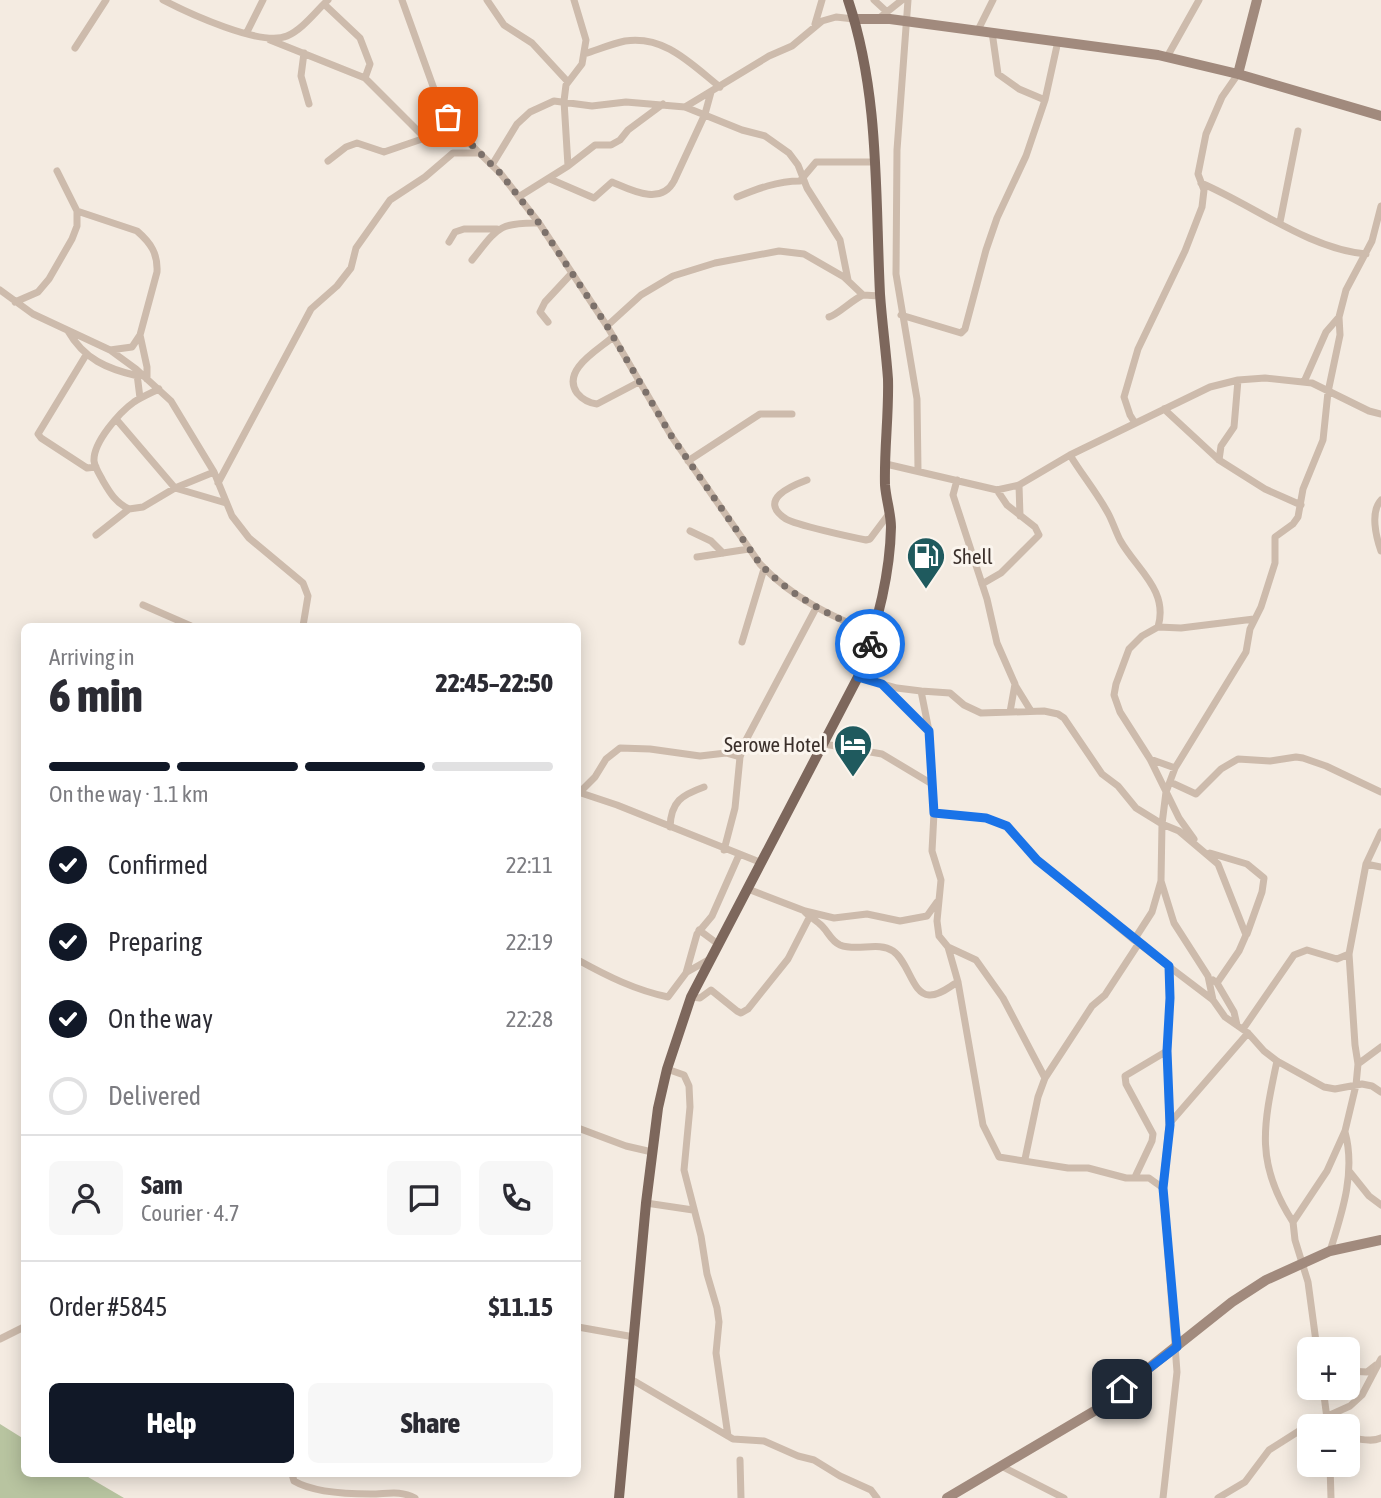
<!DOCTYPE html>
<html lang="en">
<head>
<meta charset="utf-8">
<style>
  body { margin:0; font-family:"Asap Condensed",sans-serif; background:#f7f7f7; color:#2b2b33; height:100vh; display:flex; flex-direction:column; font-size:26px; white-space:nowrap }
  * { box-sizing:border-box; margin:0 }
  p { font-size:23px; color:#7c7c81 }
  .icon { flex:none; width:38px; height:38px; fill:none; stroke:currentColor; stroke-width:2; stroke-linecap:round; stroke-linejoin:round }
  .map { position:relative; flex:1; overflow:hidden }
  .sheet { position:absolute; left:21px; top:623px; width:560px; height:854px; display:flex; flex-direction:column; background:#fff; border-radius:10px; box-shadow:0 4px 18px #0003 }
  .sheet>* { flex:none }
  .buttons { position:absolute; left:1297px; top:1337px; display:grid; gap:14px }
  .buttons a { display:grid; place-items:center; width:63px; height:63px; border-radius:10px; background:#fff; box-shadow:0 4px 18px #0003; font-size:35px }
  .pin { position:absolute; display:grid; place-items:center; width:60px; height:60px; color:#fff; margin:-30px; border-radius:14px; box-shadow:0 4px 10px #0006 }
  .courier { position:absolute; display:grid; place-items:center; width:70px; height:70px; margin:-35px; border:5px solid #1a73e8; border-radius:50%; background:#fff; color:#222; box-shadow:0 2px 9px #0007 }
  .head em { font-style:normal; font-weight:800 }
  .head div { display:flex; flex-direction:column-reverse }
  .head { display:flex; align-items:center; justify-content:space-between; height:119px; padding:0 28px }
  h1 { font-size:46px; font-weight:800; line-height:52px }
  .bar { display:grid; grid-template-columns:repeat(4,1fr); gap:10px 7px; align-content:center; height:84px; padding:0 28px }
  .bar i { height:9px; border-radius:5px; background:#e1e1e2 }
  .bar .on { background:#111827 }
  .bar p { grid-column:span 4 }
  .line { display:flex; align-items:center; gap:18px; padding:0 28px; border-top:2px solid #e1e1e2 }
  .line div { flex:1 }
  .round { display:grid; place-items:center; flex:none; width:74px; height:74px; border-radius:10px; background:#f7f7f7 }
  ol { padding:0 28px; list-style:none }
  li { display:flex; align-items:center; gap:21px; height:77px }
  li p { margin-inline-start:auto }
  li .icon { padding:7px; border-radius:50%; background:#111827; color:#fff; stroke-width:4 }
  li:last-child { color:#7c7c81 }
  li i { width:38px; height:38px; border:4px solid #e1e1e2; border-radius:50% }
  .primary-button { display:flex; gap:14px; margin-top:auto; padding:14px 28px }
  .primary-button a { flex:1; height:80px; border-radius:10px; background:#111827; color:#fff; font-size:28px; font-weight:800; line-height:80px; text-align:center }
  .primary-button a+a { background:#f7f7f7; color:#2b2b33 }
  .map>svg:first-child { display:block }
</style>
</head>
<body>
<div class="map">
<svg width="1381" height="1498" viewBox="0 0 1381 1498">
  <rect width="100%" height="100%" fill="#f4ebe1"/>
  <path fill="#b8c4a0" d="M0,1424L24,1439V1474H83L124,1498H0Z"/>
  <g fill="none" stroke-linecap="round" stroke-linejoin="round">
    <path stroke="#cdbbac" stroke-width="7" d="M163,0C188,13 261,47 287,36C303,29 316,11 328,0
      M402,0L438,100L448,117L462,136L501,174L539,223L607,326L672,437L760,564C792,598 831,616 874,634
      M487,0L504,25L532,43L568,82
      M874,0L886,11
      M908,0L897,150L896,274L917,399L918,470
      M324,4L360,38L370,64L365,78
      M878,19L902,0
      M815,24L822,0
      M978,30L993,0
      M247,32L263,0
      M992,32L998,74L1019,89L1045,100
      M270,40L365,78L425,138C438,145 449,140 462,136
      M75,48L106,0
      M304,53L301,76L309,104
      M584,54C597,50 611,44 625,41C665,35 691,64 720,87
      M1167,57L1199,0
      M685,107L769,56L792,46L822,21L836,17L854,19
      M328,161L346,147L357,143L384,152L425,138
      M492,165L517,124L530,112L554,101L592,106L626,102L685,107L742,130L765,136L789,153L798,165L807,188L840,240L848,280
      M568,166L595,145H611L620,140L628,130L663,104
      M57,171L77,211L137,231C151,243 158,254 157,272L140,335L147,367V379
      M550,179L594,198L612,182C631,190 661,206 674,181L705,114L711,92
      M1201,183C1253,205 1309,249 1366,254
      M520,196L568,166L564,101L566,85L582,64L586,40L574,0
      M737,197C757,189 777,181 800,181L816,162H874
      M1280,222L1298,131
      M449,242L455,232L464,229H497
      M472,260C497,229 498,222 539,223
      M0,290L33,314L110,350L136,369L171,401L214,472L232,516L249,538L303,583L308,596L303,626
      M15,302L38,292L49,279L72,239L77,226V211
      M901,315L961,333L965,329L986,250L997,218L1026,156L1045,100L1058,41
      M829,317C837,315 852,300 863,295
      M548,322L540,312L545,302L572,273
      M607,326L641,295L673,276L715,263L779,251L804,254L844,277L863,295L880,296
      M68,331C84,359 107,369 138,376
      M613,337C598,350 561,370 577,393C582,399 589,403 597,404L639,382
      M110,350L132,347L140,335
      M86,355L38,434L41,438L87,468L96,467
      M137,374L140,398
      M1304,382L1326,332L1339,317L1346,290L1372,241L1381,206
      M1164,409L1219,460L1265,489L1301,505
      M116,419L175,488L226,503
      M1135,423L1130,415L1124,397L1138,349L1185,251L1202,207L1204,190L1198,174L1206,134L1222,97L1238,74
      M1070,455C1082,475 1098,494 1109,515C1113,523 1116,532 1120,540C1136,569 1169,590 1158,627L1142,636L1129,649L1116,684L1114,695L1120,712L1150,759L1179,818L1194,839
      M1219,460L1221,446L1234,427L1238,380
      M688,461L760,414H792
      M886,464L997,490L1019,485L1070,455L1210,387L1238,380L1265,378L1312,383L1369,411L1381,414
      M807,480C791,486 757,500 786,519C796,525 851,537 866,540L870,539L888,515
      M957,480L953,495L987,599L997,643L1015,684L1010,712
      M218,483L311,309L337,286L351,268L356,248L390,200L425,177L453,153H480
      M1019,485L1020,516
      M1381,500C1370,512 1376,537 1381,551
      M129,509C116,503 110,493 103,481C100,475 95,468 94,461C93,442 120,412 134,402C142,397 151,393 159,389
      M690,531L711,541L723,553
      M96,535L129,509L143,507L175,488L214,472
      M697,557L749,549
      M982,584L1001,573L1039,535L1035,527L1007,505L997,490
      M143,605L191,626
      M1158,627L1181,628L1254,619
      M742,642L764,569
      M858,677L897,688L921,691L929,731L931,760L934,813L932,851L941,880L937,921L939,936L948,947L958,982L983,1125L999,1157L1068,1168H1088L1126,1178H1149L1163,1188
      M883,684L929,731
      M1015,685L1031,711
      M921,691L950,693L964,705L981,713L1044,711L1058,714L1064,718L1102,774L1118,786L1136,808L1162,824L1179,831L1218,864L1246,935L1239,951L1217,983
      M824,744L882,754L932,784
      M1150,759L1175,768
      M1170,782L1196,794L1221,769L1238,759L1270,761L1296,757L1303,758L1326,766L1381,792
      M578,792L617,805L762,863
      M580,792L595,777L606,759L620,748L650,749L700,756L726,753L740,757
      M934,813L986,818L1007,826L1037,860L1134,940L1213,1000L1225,1017L1248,1033L1264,1051L1277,1061L1324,1087L1335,1089L1362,1084L1372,1086L1381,1092
      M670,827C671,801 682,795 704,787
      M724,850L735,808L740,757L746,740L816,608
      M1210,853L1247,864L1264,878L1262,892L1247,934
      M1366,864L1381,867
      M1161,881L1174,923L1208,976L1213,1000
      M748,889L805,911L834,918L867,914L900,921L927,916L937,902
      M805,912C810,917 817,921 822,926C829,933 831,941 840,945C857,952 878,941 893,951C909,962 912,994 929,995C939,996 950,986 958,982
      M699,930L718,944
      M1134,940L1152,912L1161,881L1162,824L1166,792L1175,768L1246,652L1250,629L1261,607L1275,563V537L1293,524L1298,517L1303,489L1323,440L1328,392L1340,335L1339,317
      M948,947L976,960L1003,998L1045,1078
      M578,960C607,976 635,990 668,997L686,973L697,934L712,916L739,855
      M687,972L710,959
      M1213,980L1217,983L1234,1012L1237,1025
      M691,997L700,998L711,990L737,1011L741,1013L748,1009L788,959L810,916
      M1243,1029L1294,955L1307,950L1337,959L1349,954
      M1277,1061C1263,1126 1255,1164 1293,1222
      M1358,1064L1381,1047
      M667,1069L684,1075L689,1086L690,1107L684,1170L701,1236L707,1274L717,1308L719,1322L716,1353L728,1436
      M1169,1124L1248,1033
      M578,1128L626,1146L652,1152
      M1025,1159L1038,1097L1045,1078L1092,1006L1105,995L1139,943
      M1349,1171L1369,1196L1381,1205
      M1135,1177L1152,1141L1153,1134L1126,1084L1125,1076L1167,1051
      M646,1203L693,1210
      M1330,1251C1342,1213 1356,1172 1345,1132
      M578,1327L634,1337
      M0,1339L24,1327
      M1317,1349L1308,1282L1295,1240L1293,1222L1327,1171L1345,1131L1356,1085L1358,1064L1355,1045L1349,954L1366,864L1381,832
      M1348,1371L1367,1372L1376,1365
      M629,1378L733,1439L764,1441L798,1456L814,1460L840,1476L871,1490L877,1498
      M1323,1388L1328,1426
      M1348,1438C1359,1438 1371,1443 1381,1438
      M740,1460L741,1498
      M1330,1465L1331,1498
      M1001,1466L1064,1498
      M292,1474L294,1481C314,1493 348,1494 371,1494C387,1494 400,1490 415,1498
      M1163,1498L1177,1372L1163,1188L1169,1124L1167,1051L1170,998L1169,966
      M1218,1498L1245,1482L1269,1450L1310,1424L1350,1406L1362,1395L1381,1359"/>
    <path stroke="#a18a7d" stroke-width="10" d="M854,19H890L1158,55L1238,74L1381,116
      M1238,74L1257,0
      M947,1498L1096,1410L1232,1302L1266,1280L1330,1251L1381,1240"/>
    <path stroke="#7d675c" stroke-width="10" d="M619,1498L646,1203L658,1108L667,1069L691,997L858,677C876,629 890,579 891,527C891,514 886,499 885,485C884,450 889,414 888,379C886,351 882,323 880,294C875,195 880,95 848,0"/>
  </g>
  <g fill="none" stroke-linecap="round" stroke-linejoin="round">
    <path stroke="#7c716b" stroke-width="7" stroke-dasharray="0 12.6" d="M448,117L463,136L501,174L539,223L607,326L672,437L760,564C793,598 831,616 874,634L870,644"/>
    <path stroke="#1a73e8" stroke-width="9" d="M870,644L858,677L882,684L929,731L934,813L986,818L1007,826L1037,860L1169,966L1170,998L1167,1051L1170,1125L1163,1188L1177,1347L1122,1389"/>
  </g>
  <defs>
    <g id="fuel-pin" transform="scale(2.0125)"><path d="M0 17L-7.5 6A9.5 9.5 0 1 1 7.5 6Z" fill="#1f5a5e" stroke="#fbf5ee"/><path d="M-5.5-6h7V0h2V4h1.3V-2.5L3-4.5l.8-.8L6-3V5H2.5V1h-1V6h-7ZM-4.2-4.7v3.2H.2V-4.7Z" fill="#fff"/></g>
    <g id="hotel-pin" transform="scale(2.0125)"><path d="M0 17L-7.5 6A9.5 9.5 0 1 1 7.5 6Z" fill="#1f5a5e" stroke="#fbf5ee"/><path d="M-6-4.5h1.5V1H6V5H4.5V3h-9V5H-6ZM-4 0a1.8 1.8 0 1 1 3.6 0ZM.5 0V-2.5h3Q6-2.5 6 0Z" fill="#fff"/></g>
  </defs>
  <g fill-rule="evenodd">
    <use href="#fuel-pin" x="926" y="556"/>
    <use href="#hotel-pin" x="853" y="744"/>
  </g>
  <g text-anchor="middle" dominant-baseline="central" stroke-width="6" stroke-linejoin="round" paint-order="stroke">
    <g font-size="21" fill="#3b302b" stroke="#fbf5ee" text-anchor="start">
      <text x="953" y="556">Shell</text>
      <text x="826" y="744" text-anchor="end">Serowe Hotel</text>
    </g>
  </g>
</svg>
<div class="buttons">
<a>+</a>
<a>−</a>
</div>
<div class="pin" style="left:448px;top:117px;background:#ea580c"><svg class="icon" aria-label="bag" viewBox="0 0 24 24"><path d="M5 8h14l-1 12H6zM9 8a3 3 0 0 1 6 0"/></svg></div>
<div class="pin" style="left:1122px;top:1389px;background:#1f2937"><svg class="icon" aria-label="home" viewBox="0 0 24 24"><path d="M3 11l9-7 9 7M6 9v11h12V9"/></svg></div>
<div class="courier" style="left:870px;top:644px"><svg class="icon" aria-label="bike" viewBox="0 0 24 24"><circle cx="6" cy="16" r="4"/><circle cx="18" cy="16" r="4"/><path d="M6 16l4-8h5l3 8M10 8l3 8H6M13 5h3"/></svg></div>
<section class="sheet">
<div class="head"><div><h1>6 min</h1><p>Arriving in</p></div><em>22:45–22:50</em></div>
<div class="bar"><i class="on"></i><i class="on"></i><i class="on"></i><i></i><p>On the way · 1.1 km</p></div>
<ol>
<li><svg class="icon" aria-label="check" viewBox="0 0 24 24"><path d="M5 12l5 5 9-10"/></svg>Confirmed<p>22:11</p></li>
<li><svg class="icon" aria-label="check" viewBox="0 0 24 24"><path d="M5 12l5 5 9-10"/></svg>Preparing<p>22:19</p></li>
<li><svg class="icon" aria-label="check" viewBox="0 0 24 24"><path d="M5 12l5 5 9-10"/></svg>On the way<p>22:28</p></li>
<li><i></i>Delivered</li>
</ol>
<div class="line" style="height:126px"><a class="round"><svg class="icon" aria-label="person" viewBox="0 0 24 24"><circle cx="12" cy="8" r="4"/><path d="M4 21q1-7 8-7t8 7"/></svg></a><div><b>Sam</b><p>Courier · 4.7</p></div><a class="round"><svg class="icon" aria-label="chat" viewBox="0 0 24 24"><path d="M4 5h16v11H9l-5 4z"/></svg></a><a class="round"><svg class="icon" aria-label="phone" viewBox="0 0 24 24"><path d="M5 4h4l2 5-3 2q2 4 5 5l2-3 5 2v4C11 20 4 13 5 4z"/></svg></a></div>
<div class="line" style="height:91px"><div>Order #5845</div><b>$11.15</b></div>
<div class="primary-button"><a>Help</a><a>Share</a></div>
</section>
</div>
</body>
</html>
